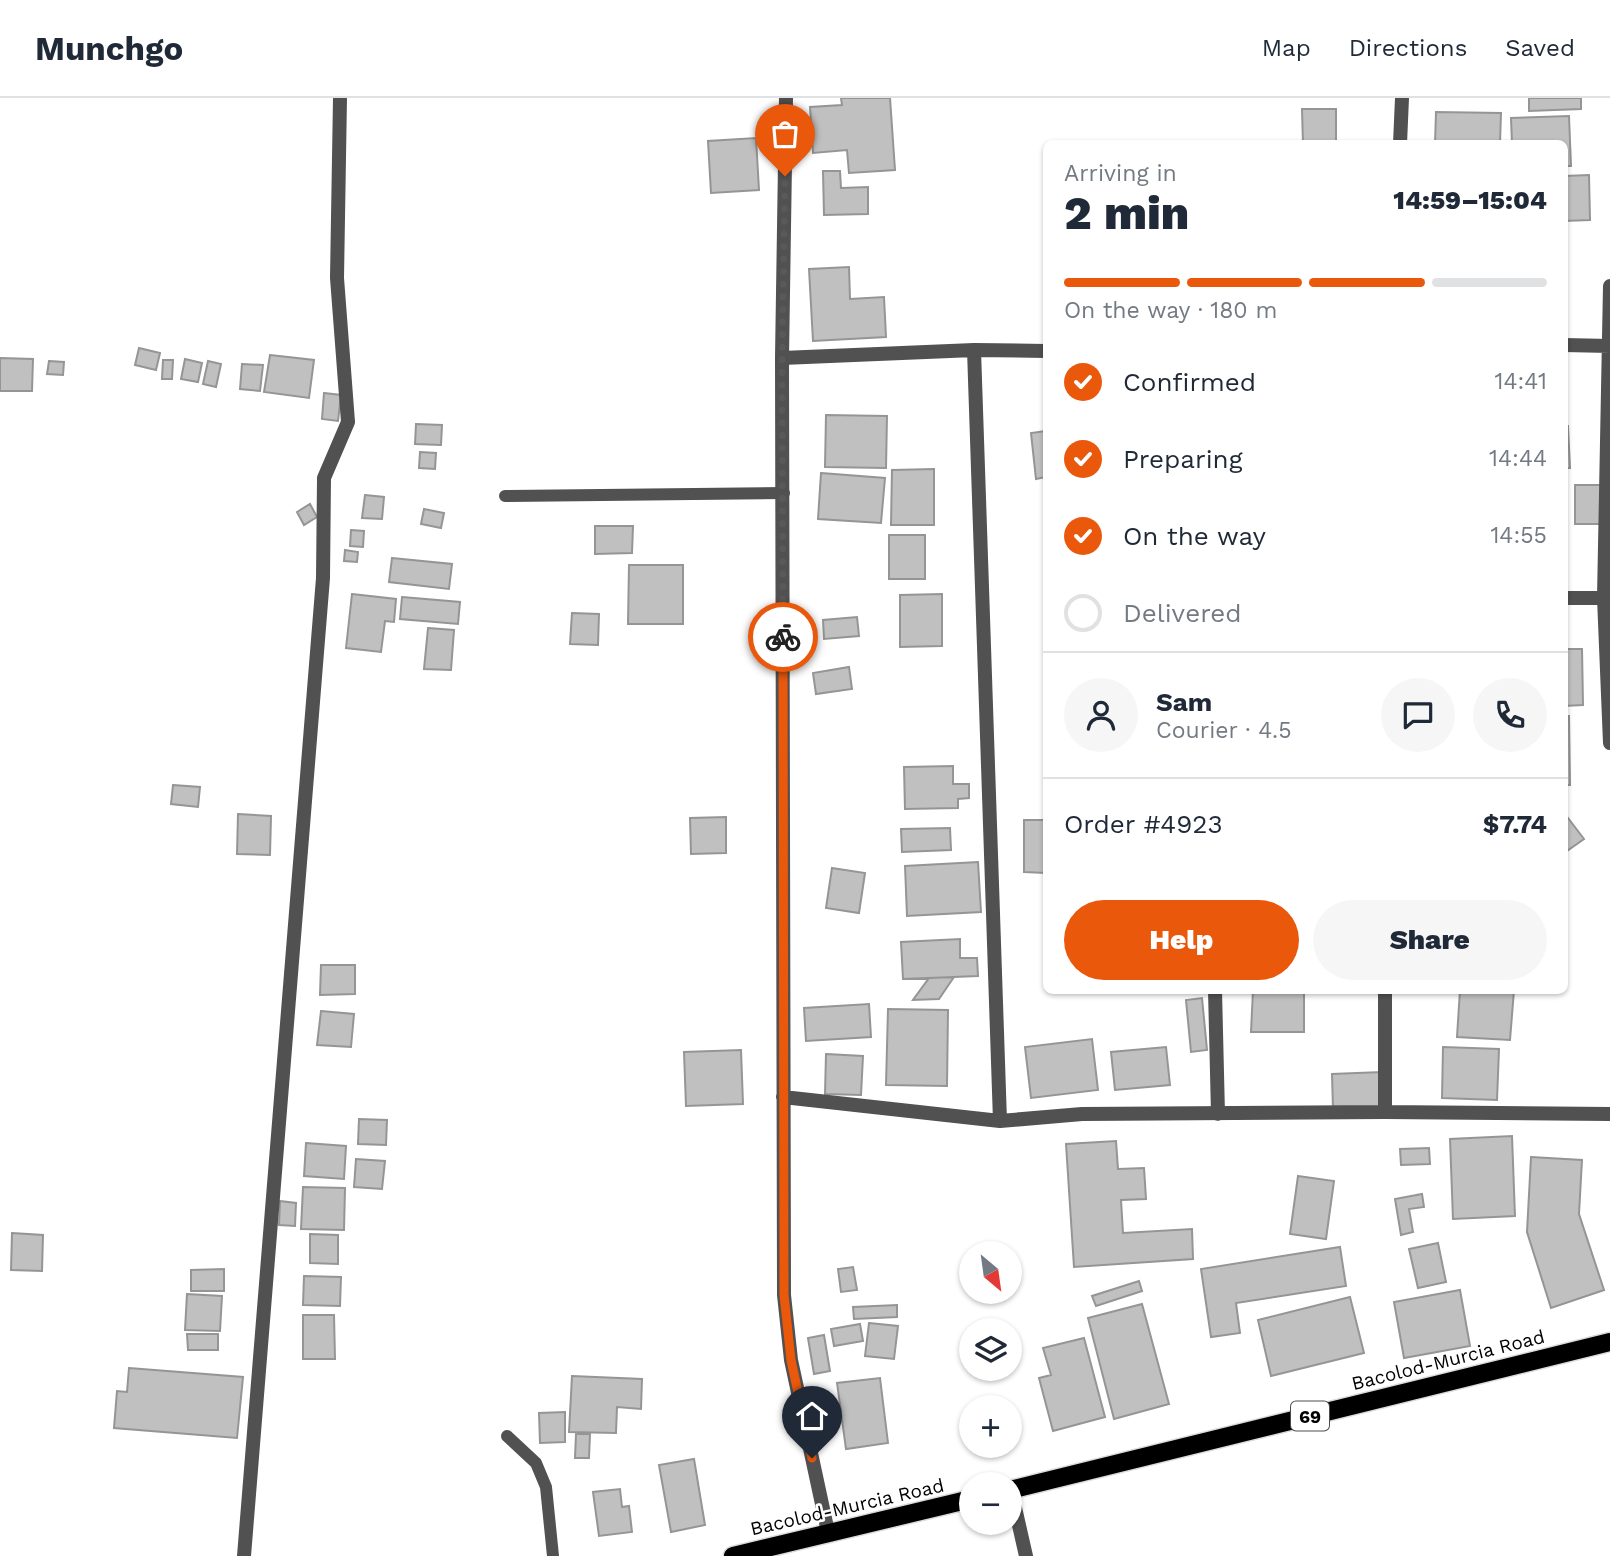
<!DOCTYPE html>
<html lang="en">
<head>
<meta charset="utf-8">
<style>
  body { margin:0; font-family:"Work Sans",sans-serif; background:#f6f6f7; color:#1f2937; height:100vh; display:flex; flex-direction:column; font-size:26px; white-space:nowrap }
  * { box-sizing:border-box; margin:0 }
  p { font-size:23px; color:#747a83 }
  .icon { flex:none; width:38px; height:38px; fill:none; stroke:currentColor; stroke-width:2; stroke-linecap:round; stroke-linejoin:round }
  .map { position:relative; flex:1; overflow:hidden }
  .sheet { position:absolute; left:1043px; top:42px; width:525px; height:854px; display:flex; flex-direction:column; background:#fff; border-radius:10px; box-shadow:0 2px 5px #0004 }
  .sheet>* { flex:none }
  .needle { width:46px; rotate:151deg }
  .controls { position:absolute; left:959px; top:1143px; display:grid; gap:14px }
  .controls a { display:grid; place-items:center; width:63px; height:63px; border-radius:50%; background:#fff; box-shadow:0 2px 5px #0004; font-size:35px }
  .pin { position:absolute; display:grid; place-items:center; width:60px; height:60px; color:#fff; margin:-72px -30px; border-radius:50% 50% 50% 0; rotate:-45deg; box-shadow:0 0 7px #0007 }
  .pin .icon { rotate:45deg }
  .courier { position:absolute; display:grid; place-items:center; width:70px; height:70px; margin:-35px; border:5px solid #ea580c; border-radius:50%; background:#fff; color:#222; box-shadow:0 2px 9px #0007 }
  .head em { font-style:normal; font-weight:800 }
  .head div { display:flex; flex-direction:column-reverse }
  .head { display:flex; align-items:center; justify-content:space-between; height:119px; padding:0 21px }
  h1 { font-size:46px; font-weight:800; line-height:52px }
  .bar { display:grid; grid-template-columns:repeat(4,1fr); gap:10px 7px; align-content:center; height:84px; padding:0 21px }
  .bar i { height:9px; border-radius:5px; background:#e0e1e3 }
  .bar .active { background:#ea580c }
  .bar p { grid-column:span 4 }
  .line { display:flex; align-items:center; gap:18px; padding:0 21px; border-top:2px solid #e0e1e3 }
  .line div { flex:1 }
  .round { display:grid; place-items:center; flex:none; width:74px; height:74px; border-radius:37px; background:#f6f6f7 }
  ol { padding:0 21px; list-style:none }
  li { display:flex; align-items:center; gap:21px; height:77px }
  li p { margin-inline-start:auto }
  li .icon { padding:7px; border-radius:50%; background:#ea580c; color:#fff; stroke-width:4 }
  li:last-child { color:#747a83 }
  li i { width:38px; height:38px; border:4px solid #e0e1e3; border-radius:50% }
  .primary-button { display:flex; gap:14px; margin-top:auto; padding:14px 21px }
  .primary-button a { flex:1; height:80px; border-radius:42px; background:#ea580c; color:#fff; font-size:28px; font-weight:800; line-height:80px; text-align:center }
  .primary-button a+a { background:#f6f6f7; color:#1f2937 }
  header { display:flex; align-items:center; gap:42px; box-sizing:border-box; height:98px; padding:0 35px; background:#fff; border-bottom:2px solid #e0e1e3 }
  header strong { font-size:33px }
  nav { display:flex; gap:38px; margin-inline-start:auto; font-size:24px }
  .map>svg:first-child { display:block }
</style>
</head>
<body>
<header>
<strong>Munchgo</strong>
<nav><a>Map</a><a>Directions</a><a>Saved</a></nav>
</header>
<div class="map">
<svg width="1610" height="1458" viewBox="0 0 1610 1458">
  <rect width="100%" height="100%" fill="#fff"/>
  <path fill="#c0c0c0" stroke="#959595" stroke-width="2" d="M841,0H890L895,72L849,75L847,52L813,55L810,9L842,7Z
    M1529,0H1581V11L1529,13Z
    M1302,11H1336V46H1303Z
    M1436,14L1501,15L1500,46H1435Z
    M1569,18L1571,68H1564V46H1512L1511,20Z
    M756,40L759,92L711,95L708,43Z
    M823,73H840L841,90L868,89V116L824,117Z
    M1589,77L1590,122L1564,123V78Z
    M849,169L850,201L884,199L886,239L813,243L809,171Z
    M139,250L160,255L156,272L135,267Z
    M270,257L314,262L309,300L264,294Z
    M0,260L33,261L32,293H0Z
    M185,261L202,265L198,284L181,281Z
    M163,262H173L172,281H162Z
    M49,263L64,264L63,277L47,276Z
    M208,263L221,266L216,289L203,286Z
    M242,266L263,267L260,293L240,291Z
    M324,295L341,297L338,323L322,321Z
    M826,317L887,318L886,370L825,369Z
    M416,326L442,327L441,347L415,346Z
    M1564,328H1568L1570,370H1564Z
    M1046,333V379L1036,381L1031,335Z
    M420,354L436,355L435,371L419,370Z
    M934,371V427H891L892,372Z
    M821,375L885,380L881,425L818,421Z
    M1575,387H1602V426H1575Z
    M365,397L384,399L382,421L362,420Z
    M310,406L317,419L304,427L297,414Z
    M424,411L444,415L441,430L421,426Z
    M595,428H633L632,455L595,456Z
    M351,432L364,433L363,449L350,448Z
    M889,437H925V481H889Z
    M345,452L358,454L357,464L344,463Z
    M392,460L452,466L449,491L389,484Z
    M629,467H683V526H628Z
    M352,496L396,501L394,524L385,523L381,554L346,550Z
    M942,496V548L900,549V497Z
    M402,499L460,504L458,526L400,521Z
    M572,515L599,516L598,547L570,546Z
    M857,519L859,538L824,541L823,522Z
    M428,530L454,532L451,572L424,571Z
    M1564,551H1582L1583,607L1564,608Z
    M849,569L852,591L816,596L813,575Z
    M1564,618H1569L1570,687H1564Z
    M953,668V686H969V700L958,701V710L905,711L904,669Z
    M173,687L200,689L198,709L171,706Z
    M238,716L271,718L270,757L237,756Z
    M1565,716L1584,741L1564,755V717Z
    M726,719V755L691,756L690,720Z
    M1024,722H1046V775L1024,774Z
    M950,730L951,752L902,754L901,731Z
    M978,764L981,814L907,818L905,768Z
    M832,770L865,775L859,815L826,810Z
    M960,841V860H977L978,878L903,881L901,844Z
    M321,867H355V896L320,897Z
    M954,879L939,901L913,902L929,880Z
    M1253,892L1304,893V934H1251Z
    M1460,892H1514L1510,942L1457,939Z
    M1202,900L1207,952L1191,954L1186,902Z
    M869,906L871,939L806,943L804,910Z
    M888,911L948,912L947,988L886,987Z
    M321,913L354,916L351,949L317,947Z
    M1092,941L1098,992L1031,1000L1025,949Z
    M1166,949L1170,987L1115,992L1111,954Z
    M1443,949L1499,951L1497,1002L1442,1000Z
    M741,952L743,1006L686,1008L684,954Z
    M826,956L863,958L861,997L825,996Z
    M1382,974L1383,1009L1333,1011L1332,976Z
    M359,1021L387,1022L386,1047L358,1046Z
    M1512,1038L1515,1118L1453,1121L1450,1041Z
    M1116,1043L1118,1071L1144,1070L1146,1101L1121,1102L1123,1135L1192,1131L1193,1161L1074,1169L1066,1046Z
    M306,1045L346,1048L344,1081L304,1078Z
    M1429,1050L1430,1066L1401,1067L1400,1051Z
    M1531,1059L1582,1062L1579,1116L1604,1192L1551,1210L1527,1134Z
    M356,1061L385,1063L382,1091L354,1089Z
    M1298,1078L1334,1083L1326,1141L1290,1136Z
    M303,1089L345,1090L344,1132L301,1131Z
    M1422,1096L1424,1109L1409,1111L1413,1134L1401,1137L1395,1101Z
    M280,1103L296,1105L295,1128L279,1127Z
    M12,1135L43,1137L42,1173L11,1172Z
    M310,1136L338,1137V1166L310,1165Z
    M1438,1145L1446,1184L1418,1190L1409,1151Z
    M1340,1149L1346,1188L1236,1205L1240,1235L1211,1239L1201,1171Z
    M853,1169L857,1192L841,1194L838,1171Z
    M224,1171V1193H191V1172Z
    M304,1178L341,1179L340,1208L303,1207Z
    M1139,1183L1142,1193L1096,1208L1092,1198Z
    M1460,1192L1470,1248L1404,1260L1394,1204Z
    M187,1196L222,1198L220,1233L185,1232Z
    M1350,1199L1364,1255L1271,1278L1258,1222Z
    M1142,1206L1169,1306L1114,1321L1088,1220Z
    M897,1207V1219L854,1221L853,1209Z
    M303,1217H334L335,1261H303Z
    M869,1225L898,1228L894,1261L865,1258Z
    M860,1226L863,1243L834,1248L831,1231Z
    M187,1236H218V1252H188Z
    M824,1237L830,1273L814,1276L808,1240Z
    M1084,1240L1105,1319L1053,1333L1039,1280L1051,1277L1043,1250Z
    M129,1270L243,1279L237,1340L114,1330L117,1293L127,1294Z
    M572,1278L642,1281L641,1311L617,1309L616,1335L569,1334Z
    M880,1280L888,1345L846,1351L837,1285Z
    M565,1314V1344L540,1345L539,1315Z
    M576,1336H590L589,1360H575Z
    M694,1361L705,1427L671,1434L659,1367Z
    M620,1391L622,1409L629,1408L632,1434L599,1438L593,1394Z"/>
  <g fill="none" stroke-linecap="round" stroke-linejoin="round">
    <g stroke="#dbdbdb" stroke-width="21">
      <path id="primary" d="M1010,1392L1610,1244
        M733,1458L971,1401"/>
    </g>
    <path stroke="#515151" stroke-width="12" d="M505,398L784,395
      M507,1338L536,1365L546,1389L553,1458"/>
    <path stroke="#515151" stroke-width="14" d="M786,0L782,260L784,1197L791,1262L828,1434
      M1400,46L1402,0
      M1610,188L1604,500L1610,645
      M1564,247L1610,248
      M974,252L1000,1023
      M782,260L974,252L1046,253
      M1564,500H1604
      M1215,892L1218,1016
      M1385,892V1014
      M783,999L1000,1023L1082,1016L1385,1014L1610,1016
      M1011,1392L1026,1458
      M244,1458L323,480L324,380L348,324L337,180L340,0"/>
    <use href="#primary" stroke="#000" stroke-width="18"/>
  </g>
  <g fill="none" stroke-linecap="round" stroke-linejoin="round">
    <path stroke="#595959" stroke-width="7" stroke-dasharray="0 12.6" d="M783,539L782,260L785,78"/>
    <path stroke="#ea580c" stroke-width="9" d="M783,539L784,1197L791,1262L812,1360"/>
  </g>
  <g text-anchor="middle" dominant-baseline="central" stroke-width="5" stroke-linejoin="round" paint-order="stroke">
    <rect fill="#fff" stroke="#4c4c4c" stroke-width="2" x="1291" y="1303.5" width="38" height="29" rx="5"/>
    <g font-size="18" font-weight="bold" fill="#000">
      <text x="1310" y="1318">69</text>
    </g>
    <g font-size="19" fill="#000" stroke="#fff">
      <text transform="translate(1448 1262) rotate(-14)">Bacolod-Murcia Road</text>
      <text transform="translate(847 1409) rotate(-13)">Bacolod-Murcia Road</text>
    </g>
  </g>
</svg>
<div class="controls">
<a><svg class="needle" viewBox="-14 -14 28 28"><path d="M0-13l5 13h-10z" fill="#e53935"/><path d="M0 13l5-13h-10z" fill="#747a83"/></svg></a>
<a><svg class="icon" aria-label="layers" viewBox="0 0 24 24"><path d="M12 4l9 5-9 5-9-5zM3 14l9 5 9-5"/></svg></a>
<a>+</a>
<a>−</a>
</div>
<div class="pin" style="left:785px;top:78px;background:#ea580c"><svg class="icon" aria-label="bag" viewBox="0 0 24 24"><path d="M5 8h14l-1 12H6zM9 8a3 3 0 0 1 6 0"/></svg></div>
<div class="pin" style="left:812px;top:1360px;background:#1f2937"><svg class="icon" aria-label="home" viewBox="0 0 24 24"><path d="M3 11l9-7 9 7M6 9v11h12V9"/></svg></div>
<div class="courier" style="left:783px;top:539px"><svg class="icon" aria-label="bike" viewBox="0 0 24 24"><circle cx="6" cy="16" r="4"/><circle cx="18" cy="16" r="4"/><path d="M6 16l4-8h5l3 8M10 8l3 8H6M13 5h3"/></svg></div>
<section class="sheet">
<div class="head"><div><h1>2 min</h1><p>Arriving in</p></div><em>14:59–15:04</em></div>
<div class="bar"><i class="active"></i><i class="active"></i><i class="active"></i><i></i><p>On the way · 180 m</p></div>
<ol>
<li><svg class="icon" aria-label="check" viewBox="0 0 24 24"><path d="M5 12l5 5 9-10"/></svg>Confirmed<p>14:41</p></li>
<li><svg class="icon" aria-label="check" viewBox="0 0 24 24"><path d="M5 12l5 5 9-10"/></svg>Preparing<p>14:44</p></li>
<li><svg class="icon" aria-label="check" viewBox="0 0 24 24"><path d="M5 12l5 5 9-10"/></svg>On the way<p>14:55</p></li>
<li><i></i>Delivered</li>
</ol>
<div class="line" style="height:126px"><a class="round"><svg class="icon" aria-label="person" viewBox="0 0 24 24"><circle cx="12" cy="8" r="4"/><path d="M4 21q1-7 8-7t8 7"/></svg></a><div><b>Sam</b><p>Courier · 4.5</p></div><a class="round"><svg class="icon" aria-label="chat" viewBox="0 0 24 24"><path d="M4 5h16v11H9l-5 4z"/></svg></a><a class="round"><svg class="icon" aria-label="phone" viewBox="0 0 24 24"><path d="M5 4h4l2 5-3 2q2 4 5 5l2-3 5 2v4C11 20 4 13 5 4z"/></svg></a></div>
<div class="line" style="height:91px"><div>Order #4923</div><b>$7.74</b></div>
<div class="primary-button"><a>Help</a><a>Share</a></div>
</section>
</div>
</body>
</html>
